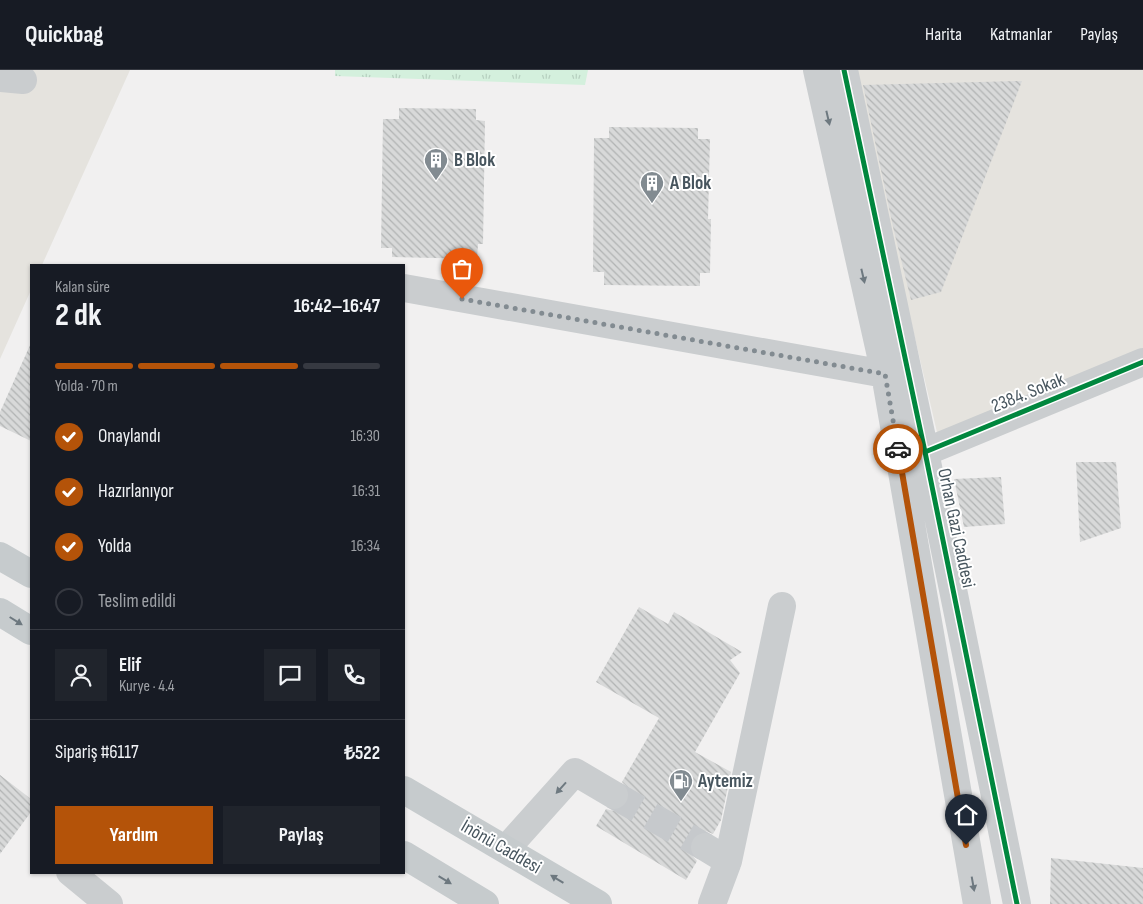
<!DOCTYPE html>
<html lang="tr">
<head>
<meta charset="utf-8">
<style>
  body { margin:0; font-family:"Sofia Sans Condensed",sans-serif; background:#20242c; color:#f1f3f6; height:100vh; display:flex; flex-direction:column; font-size:19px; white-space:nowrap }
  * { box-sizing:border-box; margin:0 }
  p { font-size:16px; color:#9ea1a6 }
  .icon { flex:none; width:28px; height:28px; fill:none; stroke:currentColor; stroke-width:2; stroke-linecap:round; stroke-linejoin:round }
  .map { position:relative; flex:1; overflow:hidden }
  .side { position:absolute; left:30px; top:194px; width:375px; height:610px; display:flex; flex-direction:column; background:#171b24; border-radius:0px; box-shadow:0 1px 4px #0004 }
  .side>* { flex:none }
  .pin { position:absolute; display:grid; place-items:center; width:42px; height:42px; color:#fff; margin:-51px -21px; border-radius:50% 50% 50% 0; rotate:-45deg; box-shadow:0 0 5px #0007 }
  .pin .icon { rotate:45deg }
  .courier { position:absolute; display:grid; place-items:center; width:50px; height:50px; margin:-25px; border:4px solid #b45309; border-radius:50%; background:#fff; color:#222; box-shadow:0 1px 6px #0007 }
  .headline em { font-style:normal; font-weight:700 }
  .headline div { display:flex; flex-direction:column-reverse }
  .headline { display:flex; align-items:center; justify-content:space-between; height:85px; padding:0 25px }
  h1 { font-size:32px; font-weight:700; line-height:38px }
  .bar { display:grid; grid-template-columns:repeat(4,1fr); gap:8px 5px; align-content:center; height:60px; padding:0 25px }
  .bar i { height:6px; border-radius:4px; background:#363941 }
  .bar .active { background:#b45309 }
  .bar p { grid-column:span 4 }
  .line { display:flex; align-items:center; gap:12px; padding:0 25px; border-top:1px solid #363941 }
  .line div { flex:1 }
  .round { display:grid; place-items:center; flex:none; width:52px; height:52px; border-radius:0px; background:#20242c }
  ol { padding:0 25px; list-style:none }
  li { display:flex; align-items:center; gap:15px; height:55px }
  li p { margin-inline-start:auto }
  li .icon { padding:5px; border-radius:50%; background:#b45309; color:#fff; stroke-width:4 }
  li:last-child { color:#9ea1a6 }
  li i { width:28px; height:28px; border:2px solid #363941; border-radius:50% }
  .cta { display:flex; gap:10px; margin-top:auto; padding:10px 25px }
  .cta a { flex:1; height:58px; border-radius:0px; background:#b45309; color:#fff; font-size:20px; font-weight:700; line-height:58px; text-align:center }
  .cta a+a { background:#20242c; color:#f1f3f6 }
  header { display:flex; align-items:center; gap:30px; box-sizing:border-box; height:70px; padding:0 25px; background:#171b24; border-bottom:1px solid #363941 }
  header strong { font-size:24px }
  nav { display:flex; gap:28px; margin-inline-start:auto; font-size:18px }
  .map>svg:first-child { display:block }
</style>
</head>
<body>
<header>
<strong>Quickbag</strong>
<nav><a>Harita</a><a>Katmanlar</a><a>Paylaş</a></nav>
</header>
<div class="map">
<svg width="1143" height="834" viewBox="0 0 1143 834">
  <defs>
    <pattern id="grass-tufts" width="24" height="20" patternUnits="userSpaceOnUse" patternTransform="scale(1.25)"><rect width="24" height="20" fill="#d4f0dd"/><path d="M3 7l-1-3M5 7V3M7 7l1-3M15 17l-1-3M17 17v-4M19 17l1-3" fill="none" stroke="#b7d0c0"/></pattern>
    <pattern id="building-back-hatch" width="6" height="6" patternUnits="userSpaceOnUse" patternTransform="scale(1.25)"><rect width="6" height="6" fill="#d8d9d9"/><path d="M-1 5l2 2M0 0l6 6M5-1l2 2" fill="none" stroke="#b1b3b3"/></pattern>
  </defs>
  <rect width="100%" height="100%" fill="#f1f0f0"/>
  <path fill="#e5e3de" d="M0,0H130L42,195H31V220L0,289Z
    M845,0H1143V282L940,375L911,251Z"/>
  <path fill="url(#grass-tufts)" d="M335,0H588L585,15L335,6Z"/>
  <path fill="url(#building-back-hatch)" d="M1022,11L941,222L911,230L893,157L863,15Z
    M399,38L476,39V50L485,51L483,174H478L477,189L392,187V178H381L383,49H399Z
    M609,57L698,58V69H710L708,149H711L710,203H700V216L604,215V202H593L594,68H609Z
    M31,273V371L0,356V342Z
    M1076,392H1116L1121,458L1080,472Z
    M1001,407L1005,454L964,457L954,409Z
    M639,537L668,554L674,542L742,582L730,590L740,603L695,682L731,702L721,750L713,764L706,761L698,763L691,769L689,776L691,784L697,791L686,810L596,756L606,739L614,741L621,739L627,733L630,725L627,717L622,712L659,648L596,612Z
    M0,705L31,729V742L0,784Z
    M1051,788L1143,798V834H1050Z"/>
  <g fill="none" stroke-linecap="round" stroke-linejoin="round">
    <path stroke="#c6c9cc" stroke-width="28" stroke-dasharray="28 14" stroke-linecap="butt" d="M614,725L705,777"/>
    <path stroke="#cacdcf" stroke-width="28" d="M817,0L885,304L977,834
      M844,0L925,382L1017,834
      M0,8L23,10
      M404,218L885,304
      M925,382L1143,292
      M705,777L728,791L712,834
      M506,779L575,702L614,725
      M728,791L782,536
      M70,802L109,834"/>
    <path stroke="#c6cbcd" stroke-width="28" d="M0,486L31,504
      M0,542L31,561
      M404,720L598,834
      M404,785L485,834"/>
    <g stroke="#fff" stroke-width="8">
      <path id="cycleway" d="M844,0L925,382L1017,834
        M925,382L1143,292"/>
    </g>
    <use href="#cycleway" stroke="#00873e" stroke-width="5"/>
  </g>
  <defs><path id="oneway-solid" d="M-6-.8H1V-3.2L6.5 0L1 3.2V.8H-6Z" transform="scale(1.25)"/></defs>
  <g fill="#6e7980">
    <use href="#oneway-solid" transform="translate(828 48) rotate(77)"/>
    <use href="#oneway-solid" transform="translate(863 206) rotate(77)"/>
    <use href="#oneway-solid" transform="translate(561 718) rotate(132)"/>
    <use href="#oneway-solid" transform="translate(973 814) rotate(80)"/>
  </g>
  <g fill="#6d787f">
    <use href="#oneway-solid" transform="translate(16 551) rotate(32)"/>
    <use href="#oneway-solid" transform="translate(557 809) rotate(-149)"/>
    <use href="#oneway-solid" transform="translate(445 810) rotate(31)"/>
  </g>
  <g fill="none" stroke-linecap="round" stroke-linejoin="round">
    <path stroke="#828b91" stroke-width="5" stroke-dasharray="0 9" d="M462,229L885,304L898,379"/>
    <path stroke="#b45309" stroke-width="6" d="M898,379L966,775"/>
  </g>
  <defs>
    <g id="building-pin" transform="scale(1.25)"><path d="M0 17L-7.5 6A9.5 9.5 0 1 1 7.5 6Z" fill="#828b91" stroke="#fff"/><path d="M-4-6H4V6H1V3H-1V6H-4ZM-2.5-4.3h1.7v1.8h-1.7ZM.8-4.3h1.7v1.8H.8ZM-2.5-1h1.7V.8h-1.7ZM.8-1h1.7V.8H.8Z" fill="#fff"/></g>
    <g id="fuel-pin" transform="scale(1.25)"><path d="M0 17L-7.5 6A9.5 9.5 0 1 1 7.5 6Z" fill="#828b91" stroke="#fff"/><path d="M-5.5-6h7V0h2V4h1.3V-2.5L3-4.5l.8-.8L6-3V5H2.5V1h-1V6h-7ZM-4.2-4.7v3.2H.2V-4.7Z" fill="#fff"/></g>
  </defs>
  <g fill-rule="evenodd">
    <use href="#building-pin" x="436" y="90"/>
    <use href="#building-pin" x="652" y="113"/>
    <use href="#fuel-pin" x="681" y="711"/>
  </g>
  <g text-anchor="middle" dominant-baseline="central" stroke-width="4" stroke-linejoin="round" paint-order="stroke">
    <g font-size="19" font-weight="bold" fill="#47555e" stroke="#fff" text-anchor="start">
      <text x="454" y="90">B Blok</text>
      <text x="670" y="113">A Blok</text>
      <text x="698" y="711">Aytemiz</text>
    </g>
    <g font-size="19" fill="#47555e" stroke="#fff">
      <text transform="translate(1028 323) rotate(-22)">2384. Sokak</text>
      <text transform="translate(956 458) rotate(78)">Orhan Gazi Caddesi</text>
      <text transform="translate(501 777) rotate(30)">İnönü Caddesi</text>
    </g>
  </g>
</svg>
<div class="pin" style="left:462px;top:229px;background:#ea580c"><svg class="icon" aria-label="bag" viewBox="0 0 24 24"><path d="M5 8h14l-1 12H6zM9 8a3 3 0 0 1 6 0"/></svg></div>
<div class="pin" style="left:966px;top:775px;background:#1f2937"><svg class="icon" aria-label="home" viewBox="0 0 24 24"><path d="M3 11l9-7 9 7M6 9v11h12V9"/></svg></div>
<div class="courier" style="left:898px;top:379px"><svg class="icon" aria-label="car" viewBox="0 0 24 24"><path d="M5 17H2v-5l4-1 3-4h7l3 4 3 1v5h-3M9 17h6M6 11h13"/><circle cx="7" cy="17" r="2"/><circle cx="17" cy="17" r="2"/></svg></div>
<section class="side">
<div class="headline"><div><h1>2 dk</h1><p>Kalan süre</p></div><em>16:42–16:47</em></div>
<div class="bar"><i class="active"></i><i class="active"></i><i class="active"></i><i></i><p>Yolda · 70 m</p></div>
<ol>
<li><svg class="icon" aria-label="check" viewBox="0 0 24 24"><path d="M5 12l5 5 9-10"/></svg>Onaylandı<p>16:30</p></li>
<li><svg class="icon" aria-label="check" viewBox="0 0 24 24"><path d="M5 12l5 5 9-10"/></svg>Hazırlanıyor<p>16:31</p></li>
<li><svg class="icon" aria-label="check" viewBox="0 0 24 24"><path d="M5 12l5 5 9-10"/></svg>Yolda<p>16:34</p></li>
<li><i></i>Teslim edildi</li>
</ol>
<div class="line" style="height:90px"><a class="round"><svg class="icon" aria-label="person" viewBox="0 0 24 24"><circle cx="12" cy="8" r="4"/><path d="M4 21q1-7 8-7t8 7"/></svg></a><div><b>Elif</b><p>Kurye · 4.4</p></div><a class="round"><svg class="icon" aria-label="chat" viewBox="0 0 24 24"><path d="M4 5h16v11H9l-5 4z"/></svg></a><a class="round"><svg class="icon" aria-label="phone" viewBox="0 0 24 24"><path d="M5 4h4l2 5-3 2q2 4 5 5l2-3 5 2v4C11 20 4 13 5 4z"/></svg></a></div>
<div class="line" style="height:65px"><div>Sipariş #6117</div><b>₺522</b></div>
<div class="cta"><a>Yardım</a><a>Paylaş</a></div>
</section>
</div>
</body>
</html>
